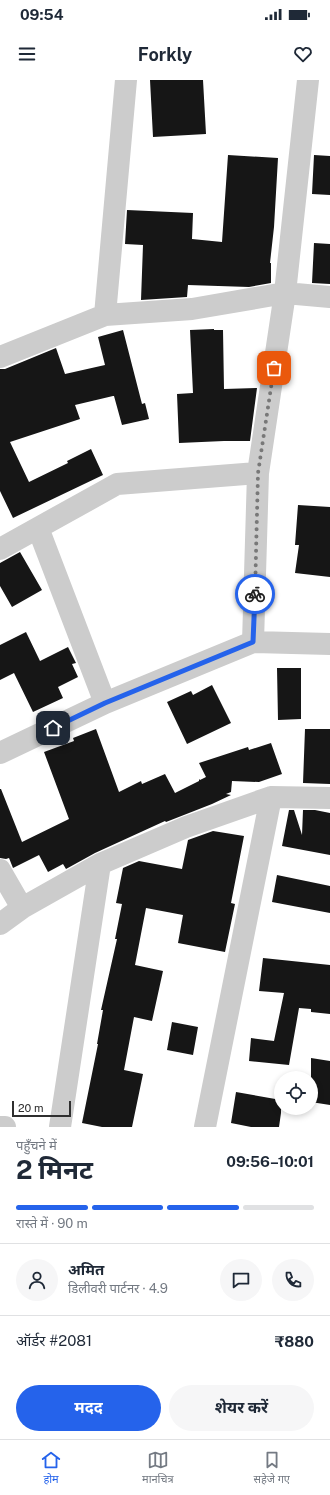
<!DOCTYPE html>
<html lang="hi">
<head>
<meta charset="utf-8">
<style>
  body { margin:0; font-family:"Public Sans","Noto Sans Devanagari",sans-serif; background:#f6f6f7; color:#1f2937; height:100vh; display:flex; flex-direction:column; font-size:15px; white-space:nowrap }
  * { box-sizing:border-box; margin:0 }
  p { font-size:13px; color:#747a83 }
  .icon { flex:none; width:22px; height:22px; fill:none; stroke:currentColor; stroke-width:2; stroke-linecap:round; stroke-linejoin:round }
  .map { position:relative; height:1047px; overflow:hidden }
  .sheet { display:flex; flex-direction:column; background:#fff; flex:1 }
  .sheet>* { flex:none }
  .fabs { position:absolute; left:274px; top:991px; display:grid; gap:8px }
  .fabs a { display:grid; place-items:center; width:44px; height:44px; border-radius:50%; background:#fff; box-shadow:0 2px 6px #0003; font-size:20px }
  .scale { position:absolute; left:12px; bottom:10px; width:59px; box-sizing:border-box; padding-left:4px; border:2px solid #2f2f2f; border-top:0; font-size:11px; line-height:14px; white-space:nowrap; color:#2f2f2f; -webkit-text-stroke:3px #fff; paint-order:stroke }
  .pin { position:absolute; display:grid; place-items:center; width:34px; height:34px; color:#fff; margin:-17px; border-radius:8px; box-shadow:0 2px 6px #0006 }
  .courier { position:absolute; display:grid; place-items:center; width:40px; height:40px; margin:-20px; border:3px solid #2563eb; border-radius:50%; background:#fff; color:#222; box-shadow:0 1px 5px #0007 }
  .headline em { font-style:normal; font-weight:700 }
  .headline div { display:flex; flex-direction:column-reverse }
  .headline { display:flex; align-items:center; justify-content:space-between; height:68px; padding:0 16px }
  h1 { font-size:26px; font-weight:700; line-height:30px }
  .bar { display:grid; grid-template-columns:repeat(4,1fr); gap:6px 4px; align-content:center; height:48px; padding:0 16px }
  .bar i { height:5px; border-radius:3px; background:#e0e1e3 }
  .bar .current { background:#2563eb }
  .bar p { grid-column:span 4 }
  .line { display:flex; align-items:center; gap:10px; padding:0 16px; border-top:1px solid #e0e1e3 }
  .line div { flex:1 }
  .round { display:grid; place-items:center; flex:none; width:42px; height:42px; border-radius:21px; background:#f6f6f7 }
  .primary-button { display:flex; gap:8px; margin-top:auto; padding:8px 16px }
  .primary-button a { flex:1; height:46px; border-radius:24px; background:#2563eb; color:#fff; font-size:16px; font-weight:700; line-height:46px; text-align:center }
  .primary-button a+a { background:#f6f6f7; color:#1f2937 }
  .status { display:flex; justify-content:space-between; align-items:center; height:28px; padding:0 20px; background:#fff; direction:ltr }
  .status svg { height:11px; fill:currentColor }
  header { display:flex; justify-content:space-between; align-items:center; height:52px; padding:0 16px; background:#fff; font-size:18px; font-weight:700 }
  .tab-bar { display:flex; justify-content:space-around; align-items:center; height:56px; border-top:1px solid #e0e1e3; background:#fff; font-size:11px; color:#747a83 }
  .tab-bar a { display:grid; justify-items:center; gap:2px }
  .tab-bar .current { color:#2563eb }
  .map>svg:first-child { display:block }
</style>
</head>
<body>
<div class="status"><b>09:54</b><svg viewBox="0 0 49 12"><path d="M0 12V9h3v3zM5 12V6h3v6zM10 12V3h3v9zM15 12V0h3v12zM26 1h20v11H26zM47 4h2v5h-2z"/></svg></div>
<header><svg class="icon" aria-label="menu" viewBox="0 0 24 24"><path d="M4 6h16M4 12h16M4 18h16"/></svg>Forkly<svg class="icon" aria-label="heart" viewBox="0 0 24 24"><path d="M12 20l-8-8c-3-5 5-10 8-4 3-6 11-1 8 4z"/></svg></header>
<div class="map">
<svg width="330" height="1047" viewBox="0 0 330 1047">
  <rect width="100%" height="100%" fill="#fff"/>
  <path fill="#161616" d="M150,0H203L206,54L153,57Z
    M228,75L278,78L274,147L270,183H271V203L249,207L188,205L187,217L141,220L143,165L125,164L127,130L193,133L192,159L222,162Z
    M314,75L330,76V115L312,114Z
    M314,163L330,164V204L312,203Z
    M214,249V250H223L224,309L257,308L250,361H224L179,363L177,314L193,313L190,250Z
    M123,250L142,324L145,323L149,339L122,345L114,316H113L75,325L80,339L10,362L29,402L68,383L67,381L91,369L103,395L13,438L0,411V289H5L56,268L65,294L105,285L98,257Z
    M298,425L330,427V497L295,493L299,465H295Z
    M20,472L42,510L12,527L0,506V483Z
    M26,552L40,581L68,567L76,583L72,584L78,597L58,607L63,618L33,632L14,593L0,600V565Z
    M277,588H301V639L278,640Z
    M212,605L231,643L187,664L167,622L191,611L193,615Z
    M96,649L119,712L141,701L142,704L165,694L175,713L199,701V699L200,700L206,697L199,683L248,667L249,670L271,663L282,694L259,702L232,701L231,712L226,714L231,715L212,724L166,742L165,741L95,773L66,789L63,784L48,792L39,775L13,788L9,778L6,779L0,778V709H1L22,762L69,739L44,672L74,661L73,658Z
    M305,649H330V704L303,703Z
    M289,730H294L302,755L303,730H315L330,733V775L282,766Z
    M213,751L244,756L231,823L235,824L225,872L178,863L183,835L146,828L135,885L163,891L152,941L134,937L124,990L143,994L132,1047H102L82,1043L98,964H97L103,930H101L117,859H115L122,824L116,823L123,788L139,781L182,789L188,760Z
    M277,795L330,806V833L272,822Z
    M263,878L330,885V934L311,932V929L299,928L289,985L249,981L251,958L274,961L284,913L259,911Z
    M172,942L198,947L193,975L167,970Z
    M311,978L330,981V1025L311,1022Z
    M236,1012L281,1020V1033L279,1047H251L231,1043Z"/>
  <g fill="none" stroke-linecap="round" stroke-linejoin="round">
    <path stroke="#ccc" stroke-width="22" d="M105,235L126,0
      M0,277L105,235L192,229L285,213L330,217
      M38,448L105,623
      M0,469L117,404L258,393
      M253,562L258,393L285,213L308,0
      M0,673L105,623L253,562L330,564
      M0,790L22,828
      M0,844L22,828L100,784L186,747L271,717L330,718
      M0,1047H5
      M60,1047L100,784
      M205,1047L271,717"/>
  </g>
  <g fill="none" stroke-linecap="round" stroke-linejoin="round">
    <path stroke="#787878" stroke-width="4" stroke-dasharray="0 7.2" d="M255,514L258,393L274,288"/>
    <path stroke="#2563eb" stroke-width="5" d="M53,648L105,623L253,562L255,514"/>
  </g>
</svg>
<div class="fabs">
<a><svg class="icon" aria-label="locate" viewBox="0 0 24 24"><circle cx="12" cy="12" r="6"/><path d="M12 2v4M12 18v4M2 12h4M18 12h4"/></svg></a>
</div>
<div class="scale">20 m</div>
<div class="pin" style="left:274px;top:288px;background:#ea580c"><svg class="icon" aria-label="bag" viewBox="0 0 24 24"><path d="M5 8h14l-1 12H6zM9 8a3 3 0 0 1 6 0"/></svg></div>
<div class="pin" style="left:53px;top:648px;background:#1f2937"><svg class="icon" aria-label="home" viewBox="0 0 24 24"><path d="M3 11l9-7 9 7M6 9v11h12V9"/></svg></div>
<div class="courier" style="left:255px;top:514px"><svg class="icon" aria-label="bike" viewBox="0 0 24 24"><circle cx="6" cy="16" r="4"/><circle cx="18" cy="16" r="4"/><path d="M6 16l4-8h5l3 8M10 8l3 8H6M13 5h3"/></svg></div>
</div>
<section class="sheet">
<div class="headline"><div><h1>2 मिनट</h1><p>पहुँचने में</p></div><em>09:56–10:01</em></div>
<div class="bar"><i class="current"></i><i class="current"></i><i class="current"></i><i></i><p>रास्ते में · 90 m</p></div>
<div class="line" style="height:72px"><a class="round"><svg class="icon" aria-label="person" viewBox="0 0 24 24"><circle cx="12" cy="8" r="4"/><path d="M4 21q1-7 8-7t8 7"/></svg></a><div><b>अमित</b><p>डिलीवरी पार्टनर · 4.9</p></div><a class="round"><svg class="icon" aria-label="chat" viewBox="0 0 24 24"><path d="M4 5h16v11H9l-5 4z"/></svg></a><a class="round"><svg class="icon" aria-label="phone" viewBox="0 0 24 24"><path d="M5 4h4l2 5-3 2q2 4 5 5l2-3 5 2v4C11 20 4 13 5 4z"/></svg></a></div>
<div class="line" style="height:52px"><div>ऑर्डर #2081</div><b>₹880</b></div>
<div class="primary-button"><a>मदद</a><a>शेयर करें</a></div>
</section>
<nav class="tab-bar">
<a class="current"><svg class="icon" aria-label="home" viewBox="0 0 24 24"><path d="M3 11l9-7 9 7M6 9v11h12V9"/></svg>होम</a>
<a><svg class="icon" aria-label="map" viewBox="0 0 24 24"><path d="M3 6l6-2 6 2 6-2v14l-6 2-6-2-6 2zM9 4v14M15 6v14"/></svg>मानचित्र</a>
<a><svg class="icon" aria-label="saved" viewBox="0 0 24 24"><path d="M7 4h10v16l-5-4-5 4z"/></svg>सहेजे गए</a>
</nav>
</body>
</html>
